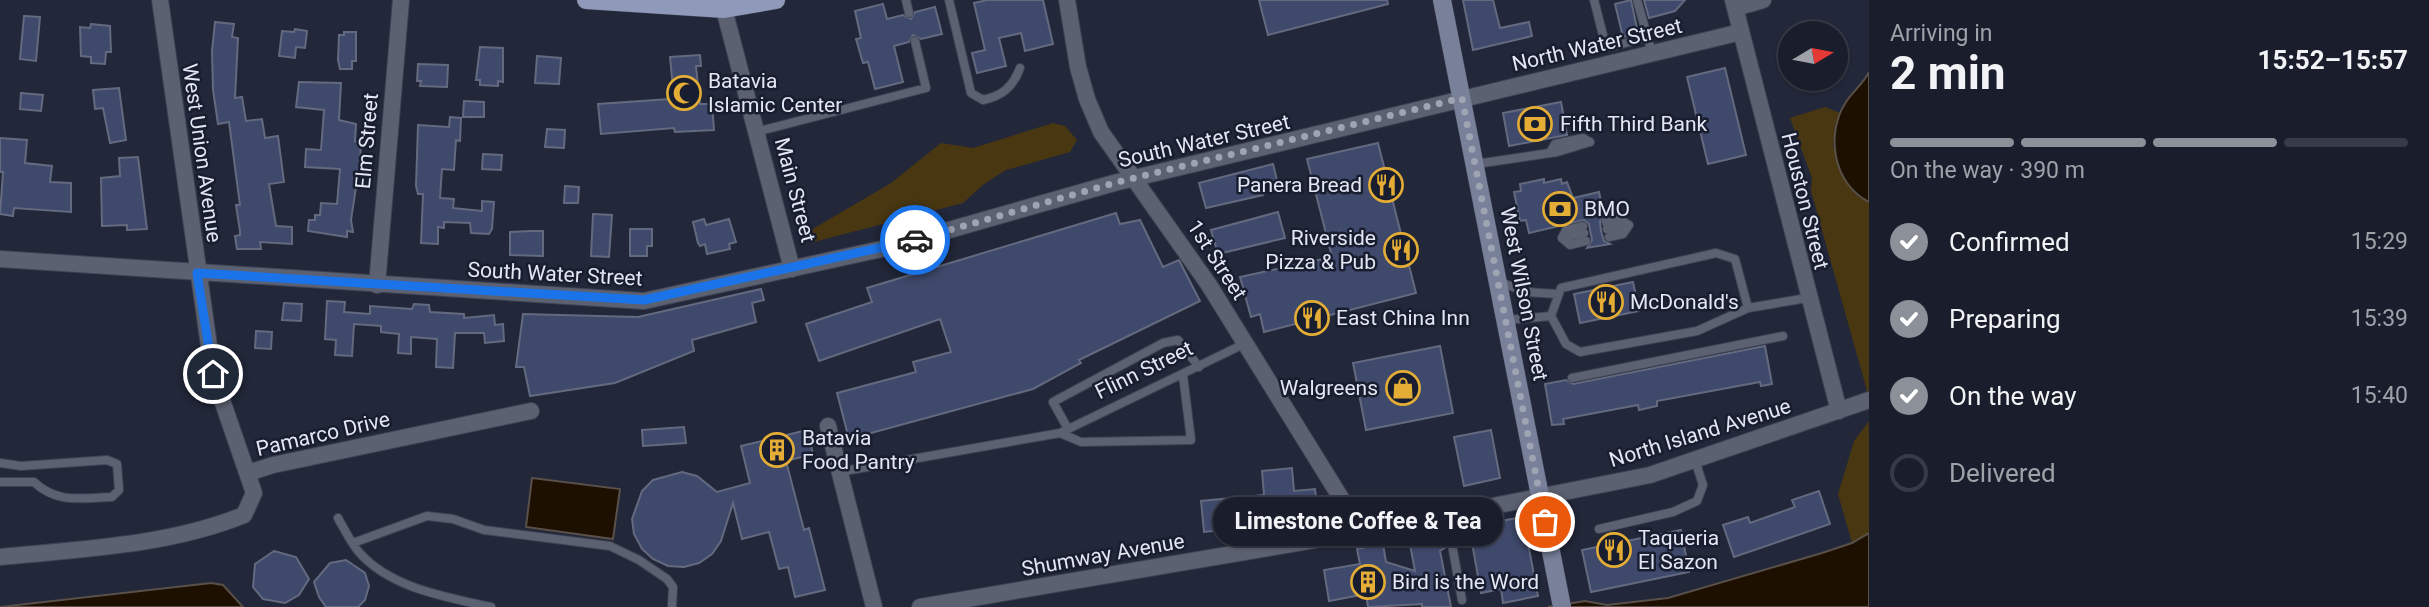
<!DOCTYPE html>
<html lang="en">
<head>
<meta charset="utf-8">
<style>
  body { margin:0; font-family:Roboto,sans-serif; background:#272a37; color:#f1f3f6; height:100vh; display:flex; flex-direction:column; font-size:26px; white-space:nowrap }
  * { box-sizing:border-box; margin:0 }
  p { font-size:23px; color:#9fa2a9 }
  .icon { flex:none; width:38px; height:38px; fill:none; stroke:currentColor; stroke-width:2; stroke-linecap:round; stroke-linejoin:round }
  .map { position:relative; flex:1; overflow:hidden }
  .drawer { display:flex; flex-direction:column; background:#1a1d2b; width:560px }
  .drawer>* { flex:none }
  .needle { width:46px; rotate:80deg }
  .buttons { position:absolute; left:1778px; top:21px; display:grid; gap:14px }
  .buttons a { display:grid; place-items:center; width:70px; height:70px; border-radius:50%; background:#1a1d2b; box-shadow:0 2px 5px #0004,0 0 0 2px #383b47; font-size:35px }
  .pin { position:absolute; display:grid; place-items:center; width:60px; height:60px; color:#fff; margin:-30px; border:4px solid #fff; border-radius:50%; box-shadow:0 2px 7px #0007 }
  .courier { position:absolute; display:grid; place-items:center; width:70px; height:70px; margin:-35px; border:5px solid #1a73e8; border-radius:50%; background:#fff; color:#222; box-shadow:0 2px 9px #0007 }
  .bubble { position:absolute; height:49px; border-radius:24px; background:#1a1d2b; box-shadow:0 2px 5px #0004,0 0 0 2px #383b47; font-size:23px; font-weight:700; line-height:49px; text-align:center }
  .head em { font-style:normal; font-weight:700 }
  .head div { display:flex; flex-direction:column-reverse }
  .head { display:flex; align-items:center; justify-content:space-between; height:119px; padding:0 21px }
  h1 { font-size:46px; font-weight:700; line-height:52px }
  .bar { display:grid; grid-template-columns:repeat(4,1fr); gap:10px 7px; align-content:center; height:84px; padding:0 21px }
  .bar i { height:9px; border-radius:5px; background:#383b47 }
  .bar .selected { background:#8c9099 }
  .bar p { grid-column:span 4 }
  ol { padding:0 21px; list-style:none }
  li { display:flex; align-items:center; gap:21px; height:77px }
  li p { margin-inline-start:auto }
  li .icon { padding:7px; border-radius:50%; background:#8c9099; color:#fff; stroke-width:4 }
  li:last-child { color:#9fa2a9 }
  li i { width:38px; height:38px; border:4px solid #383b47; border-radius:50% }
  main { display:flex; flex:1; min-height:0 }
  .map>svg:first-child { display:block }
</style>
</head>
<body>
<main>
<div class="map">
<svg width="1869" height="607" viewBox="0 0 1869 607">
  <rect width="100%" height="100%" fill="#222739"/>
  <path fill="#493712" d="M1825,107L1840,113L1835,125L1833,146L1859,197L1869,202V398L1811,191L1812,178L1790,118Z
    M1053,123L1065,126L1077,140L1070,152L1006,170L984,184L963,203L810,243L809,241L811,230L891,183L941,143L973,148Z
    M1869,421V533L1852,543L1838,494L1854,441Z"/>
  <path fill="#1d1000" stroke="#585049" stroke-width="2" d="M1869,72V202C1833,184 1825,134 1846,102C1853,91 1864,83 1869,72Z
    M532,478L620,489L613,539L526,527Z
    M1869,533V607H1548L1585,601L1607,605L1668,598L1822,553L1852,543Z
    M211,583L223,585L243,607H0Z"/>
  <path fill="#3f496b" stroke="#636a7f" stroke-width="2" d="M987,0H1043L1053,44L1025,51L1021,33L999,38L1006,66L977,73L972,53L985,50L974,3Z
    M1259,0H1387L1388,4L1268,35Z
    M1463,0H1493L1500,28L1529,22L1532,36L1473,50Z
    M1631,0L1638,33L1623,37L1615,4Z
    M1644,0H1685L1675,11L1649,18Z
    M883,4L887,19L903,15L911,19L915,12L935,7L942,34L921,39L913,35L909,42L894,46L903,82L875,89L868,62L863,63L856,39L861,38L855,11Z
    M24,16L40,17L36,61L20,59Z
    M215,22L234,24L232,37L238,38L235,98L242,97L246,121L262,119L265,138L278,136L284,182L269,184L276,226L292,227V244L260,242L261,249H237L235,236L240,235V231L236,205H240L229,122L218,124L213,90L212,51Z
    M91,24L110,26L111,52H106L105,64L91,63V57L81,56L80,27L90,28Z
    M295,29L307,31L305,48L296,47L295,58L279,56L282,31L294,32Z
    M344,32H356V61H352V69H340L338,60L339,35H344Z
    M480,47L503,48V82L498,81V86L480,85V80H476Z
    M700,55L701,66H696L700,104H712L714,130L675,132L674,128L601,134L598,104L670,99V88H673L670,57Z
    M537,56L561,58L559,84L535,83Z
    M418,64L448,65L447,87L420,86L421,81H417Z
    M1725,68L1746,155L1708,164L1687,77Z
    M299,82L341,83L339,120L356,124L355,141L361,143L360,161L351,220L353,232L347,231V237L308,231L309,220H315V215H320L321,203L337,204L340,169L305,167L306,149L321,150L324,110L296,107Z
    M119,88L126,140L110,143L103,108L95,109L93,90Z
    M21,93L43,95L41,111L20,109Z
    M464,101L484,102V117H463Z
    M1561,102L1567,135L1509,146L1503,113Z
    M450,117L461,118L460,141L456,140L454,170L442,169L440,198L454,199L453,208L482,211V201L494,202L492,229L489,234L471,233L470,223L444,222V228L438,227V244L421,243L423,194H418L416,186L418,125L449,127Z
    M547,129L565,130L564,148L545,147Z
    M0,138L27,140L25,163L52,166L50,182L71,183V212L14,208L13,216L0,214L3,172H0Z
    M1378,143L1416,293L1264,332L1260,314L1251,317L1240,277L1332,257L1307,159Z
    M483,154L502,155L501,170L482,169Z
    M138,157L147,229L127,230V225L102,226L101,178L120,176L119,158Z
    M1273,164L1277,180L1263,195L1206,208L1199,183Z
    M1544,179V183L1561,179L1562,184L1567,182L1573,198L1599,192L1604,216L1600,221L1601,231L1604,241L1610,244L1587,248L1592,240L1589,224L1584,220L1529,233L1526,220L1520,221L1514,192L1521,191L1520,184Z
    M565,186L579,187L578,203H564Z
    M1278,212L1285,238L1218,254L1211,230Z
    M1116,213L1120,224L1140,220L1163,267L1179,260L1200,301L1079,360L1081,363L1033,389L849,439L837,393L916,372L913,362L951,352L940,319L819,361L806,324L872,302L867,288Z
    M593,214L612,215L609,257L591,256Z
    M704,219L706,225L729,219L736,242L729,244L730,249L707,254L705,244L700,246L698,243L693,222Z
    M630,229H652V246H647V256H630Z
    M531,231H543V256L510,255V232Z
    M1633,282L1639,311L1580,323L1574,294Z
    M761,289L764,300L752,303L756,322L692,340L694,351L615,383L530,396L524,367H516L523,314L638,317Z
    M327,301L345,302L344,312L370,314V306L412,309L414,304L429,305L430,312L464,314V318L494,315L495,325L503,324L504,341L485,343L484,333H455L453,368L436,367L437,339L411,337V354L398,353L399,334L381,332V326L354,324L352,356L335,355L336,340L325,339Z
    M284,303L302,304L301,321L282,320Z
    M256,331L272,332L271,349L255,348Z
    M1440,346L1453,413L1366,430L1353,363Z
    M1765,346L1772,384L1761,386L1760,382L1657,401V406L1639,410L1638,405L1563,419L1564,424L1552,425L1545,384L1566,380L1573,384Z
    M684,427L686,443L643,446L642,430Z
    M807,430L813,454L786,461L804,530L809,528L825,590L795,597L788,567L779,569L769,532L742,539L733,503L721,541L712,554L699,563L684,567L668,566L653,559L642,549L634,534L632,519L642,491L653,480L682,472L697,476L717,492L750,483L741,446Z
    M1491,430L1500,478L1464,486L1454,437Z
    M1292,468L1294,491L1315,489L1319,521L1204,532L1201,501L1264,495L1262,471Z
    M1819,491L1830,524L1734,557L1723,525L1748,517L1750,523L1795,507L1792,500Z
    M1523,517L1538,596L1503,603L1501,589L1481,593L1472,543L1459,545L1456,529Z
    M1681,530L1689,572L1591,592L1582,550Z
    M1443,532L1446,547L1440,551L1451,607H1422V604L1368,607L1366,594L1329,601L1324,570L1360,564L1357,549L1383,544L1386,562L1415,571L1409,539Z
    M274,551L296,557L309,579L299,595L285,603L263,599L253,587L255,564Z
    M346,560L365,573L369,586L365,600L358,607H326L319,597L314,582L330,563Z"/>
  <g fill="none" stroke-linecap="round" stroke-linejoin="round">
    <g stroke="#3d4253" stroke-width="10">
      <path id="lane" d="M906,0L909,13
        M949,0L971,93L983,100C1002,96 1013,87 1020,68
        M1594,0L1605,43L1611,47L1647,37
        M1637,0L1652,53
        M756,132L926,88L915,41
        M1551,151L1555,144L1583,138L1590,142
        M1476,164L1557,152L1590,142
        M1606,222L1619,219L1629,225L1623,234L1609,237
        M1607,229L1629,225
        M1562,238L1570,245L1586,241
        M1562,238L1566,230L1583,226
        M1562,238L1584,233
        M1716,253L1735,259L1748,308L1697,331L1580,352L1566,344L1551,316L1561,288Z
        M1500,282L1526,292L1557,294
        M1748,308L1807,298
        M1506,320L1551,316
        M1572,378L1783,336
        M1068,429L1053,402L1163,343L1178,340L1199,367
        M1060,433L1246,343
        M0,463L21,466L107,460L117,464L119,490L112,497C82,498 57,504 34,482H0
        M839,472L1060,433L1081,442L1191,440L1183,375
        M1447,517L1462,600
        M338,518C344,529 350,541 358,551C389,588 446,597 491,607
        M1599,529L1673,512L1697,501L1703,485L1695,460
        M353,543L427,516L453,519L484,530L610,546L639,560L667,579L673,587L672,607"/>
    </g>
    <g stroke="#3d4253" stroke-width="18">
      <path id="street" d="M1067,0L1078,67L1087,99L1101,132L1209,285L1362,532
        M1733,0L1839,411
        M1735,8L1763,0
        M724,9L792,269
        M0,259L644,301L886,248L1114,183L1741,32
        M377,285L401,0
        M828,426L874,607
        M248,473L273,465L531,411
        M0,557C81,549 167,546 244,515L254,493L213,374L160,0
        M920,607L1362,532L1650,475L1869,400"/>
    </g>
    <g stroke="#3d4253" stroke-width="19">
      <path id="secondary" d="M1442,0L1562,607"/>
    </g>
    <g stroke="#3d4253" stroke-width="19">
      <path id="primary" d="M586,0L724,9L776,0"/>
    </g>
    <use href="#lane" stroke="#5c6171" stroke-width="8"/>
    <use href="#street" stroke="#5c6171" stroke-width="16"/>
    <use href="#secondary" stroke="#78809a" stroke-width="18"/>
    <use href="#primary" stroke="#8f99ba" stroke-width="18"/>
  </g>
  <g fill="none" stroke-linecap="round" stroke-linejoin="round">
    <path stroke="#9fa4b2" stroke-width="7" stroke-dasharray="0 12.6" d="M915,240L1114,183L1462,98L1545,522"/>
    <path stroke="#1a73e8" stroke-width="9" d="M213,374L197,273L644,300L915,240"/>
  </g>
  <defs>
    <g id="mosque-ring" transform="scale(1.75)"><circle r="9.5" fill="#181d2f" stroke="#e4ad35" stroke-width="1.5"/><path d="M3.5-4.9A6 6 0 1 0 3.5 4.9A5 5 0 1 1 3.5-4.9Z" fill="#e4ad35"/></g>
    <g id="bank-ring" transform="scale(1.75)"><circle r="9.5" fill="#181d2f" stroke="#e4ad35" stroke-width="1.5"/><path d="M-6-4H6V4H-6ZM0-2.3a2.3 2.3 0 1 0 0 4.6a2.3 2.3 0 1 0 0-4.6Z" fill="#e4ad35"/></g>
    <g id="restaurant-ring" transform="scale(1.75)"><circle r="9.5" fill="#181d2f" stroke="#e4ad35" stroke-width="1.5"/><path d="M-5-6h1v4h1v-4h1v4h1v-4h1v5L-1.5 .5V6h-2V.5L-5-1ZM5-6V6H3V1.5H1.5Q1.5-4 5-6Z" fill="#e4ad35"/></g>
    <g id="shop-ring" transform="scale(1.75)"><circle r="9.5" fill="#181d2f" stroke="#e4ad35" stroke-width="1.5"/><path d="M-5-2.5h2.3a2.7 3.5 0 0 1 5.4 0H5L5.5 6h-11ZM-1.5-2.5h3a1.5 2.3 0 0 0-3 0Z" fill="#e4ad35"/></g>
    <g id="building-ring" transform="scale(1.75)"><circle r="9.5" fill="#181d2f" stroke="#e4ad35" stroke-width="1.5"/><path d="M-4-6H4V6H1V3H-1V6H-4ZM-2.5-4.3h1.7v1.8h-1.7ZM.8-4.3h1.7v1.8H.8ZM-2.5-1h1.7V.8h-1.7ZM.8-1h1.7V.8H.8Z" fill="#e4ad35"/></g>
  </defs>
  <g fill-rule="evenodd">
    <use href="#mosque-ring" x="684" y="93"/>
    <use href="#bank-ring" x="1535" y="124"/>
    <use href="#restaurant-ring" x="1386" y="185"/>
    <use href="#bank-ring" x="1560" y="209"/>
    <use href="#restaurant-ring" x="1401" y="250"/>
    <use href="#restaurant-ring" x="1606" y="302"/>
    <use href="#restaurant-ring" x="1312" y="318"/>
    <use href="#shop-ring" x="1403" y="388"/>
    <use href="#building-ring" x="777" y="450"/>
    <use href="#restaurant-ring" x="1614" y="550"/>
    <use href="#building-ring" x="1368" y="582"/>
  </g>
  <g text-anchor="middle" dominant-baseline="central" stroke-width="5" stroke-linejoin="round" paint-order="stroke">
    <g font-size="21" fill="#e3e7f3" stroke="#181d2f">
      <text transform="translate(1597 45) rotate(-13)">North Water Street</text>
      <text transform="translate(367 141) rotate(-85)">Elm Street</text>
      <text transform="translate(1204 141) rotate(-13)">South Water Street</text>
      <text transform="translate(202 153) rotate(82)">West Union Avenue</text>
      <text transform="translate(795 190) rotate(75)">Main Street</text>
      <text transform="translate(1805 201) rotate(76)">Houston Street</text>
      <text transform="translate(1217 260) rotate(57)">1st Street</text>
      <text transform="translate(555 274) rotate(3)">South Water Street</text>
      <text transform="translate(1524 294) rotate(79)">West Wilson Street</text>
      <text transform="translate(1144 370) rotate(-26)">Flinn Street</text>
      <text transform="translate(1700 433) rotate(-17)">North Island Avenue</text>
      <text transform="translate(323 434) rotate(-13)">Pamarco Drive</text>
      <text transform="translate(1103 555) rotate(-10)">Shumway Avenue</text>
    </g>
    <g font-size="21" fill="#e3e7f3" stroke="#181d2f" text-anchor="start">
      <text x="708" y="81">Batavia<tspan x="708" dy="24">Islamic Center</tspan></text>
      <text x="1560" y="124">Fifth Third Bank</text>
      <text x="1362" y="185" text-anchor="end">Panera Bread</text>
      <text x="1584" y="209">BMO</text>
      <text x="1376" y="238" text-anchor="end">Riverside<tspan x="1376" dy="24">Pizza &amp; Pub</tspan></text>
      <text x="1630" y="302">McDonald's</text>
      <text x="1336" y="318">East China Inn</text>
      <text x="1378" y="388" text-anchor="end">Walgreens</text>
      <text x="802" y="438">Batavia<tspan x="802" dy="24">Food Pantry</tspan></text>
      <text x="1638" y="538">Taqueria<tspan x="1638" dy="24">El Sazon</tspan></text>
      <text x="1392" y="582">Bird is the Word</text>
    </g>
  </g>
</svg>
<div class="buttons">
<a><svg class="needle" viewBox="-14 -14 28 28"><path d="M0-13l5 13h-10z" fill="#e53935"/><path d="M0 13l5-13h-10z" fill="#9fa2a9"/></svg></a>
</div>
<div class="pin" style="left:1545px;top:522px;background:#ea580c"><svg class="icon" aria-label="bag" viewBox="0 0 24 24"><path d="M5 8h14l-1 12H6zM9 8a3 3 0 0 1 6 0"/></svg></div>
<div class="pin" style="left:213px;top:374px;background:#1f2937"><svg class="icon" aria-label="home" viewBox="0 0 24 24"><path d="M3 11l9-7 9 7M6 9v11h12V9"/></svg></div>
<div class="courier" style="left:915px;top:240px"><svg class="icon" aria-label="car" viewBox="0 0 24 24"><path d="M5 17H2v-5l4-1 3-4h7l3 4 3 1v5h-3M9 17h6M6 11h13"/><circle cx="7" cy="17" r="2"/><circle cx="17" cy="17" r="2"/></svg></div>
<div class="bubble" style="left:1213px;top:497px;width:290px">Limestone Coffee &amp; Tea</div>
</div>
<section class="drawer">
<div class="head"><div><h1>2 min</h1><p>Arriving in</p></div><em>15:52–15:57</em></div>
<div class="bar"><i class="selected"></i><i class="selected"></i><i class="selected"></i><i></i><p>On the way · 390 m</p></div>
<ol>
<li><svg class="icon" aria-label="check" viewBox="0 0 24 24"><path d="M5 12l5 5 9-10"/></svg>Confirmed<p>15:29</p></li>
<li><svg class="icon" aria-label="check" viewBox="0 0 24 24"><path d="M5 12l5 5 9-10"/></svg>Preparing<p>15:39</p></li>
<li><svg class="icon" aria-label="check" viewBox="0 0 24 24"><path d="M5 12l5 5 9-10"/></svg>On the way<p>15:40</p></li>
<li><i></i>Delivered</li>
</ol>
</section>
</main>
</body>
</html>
